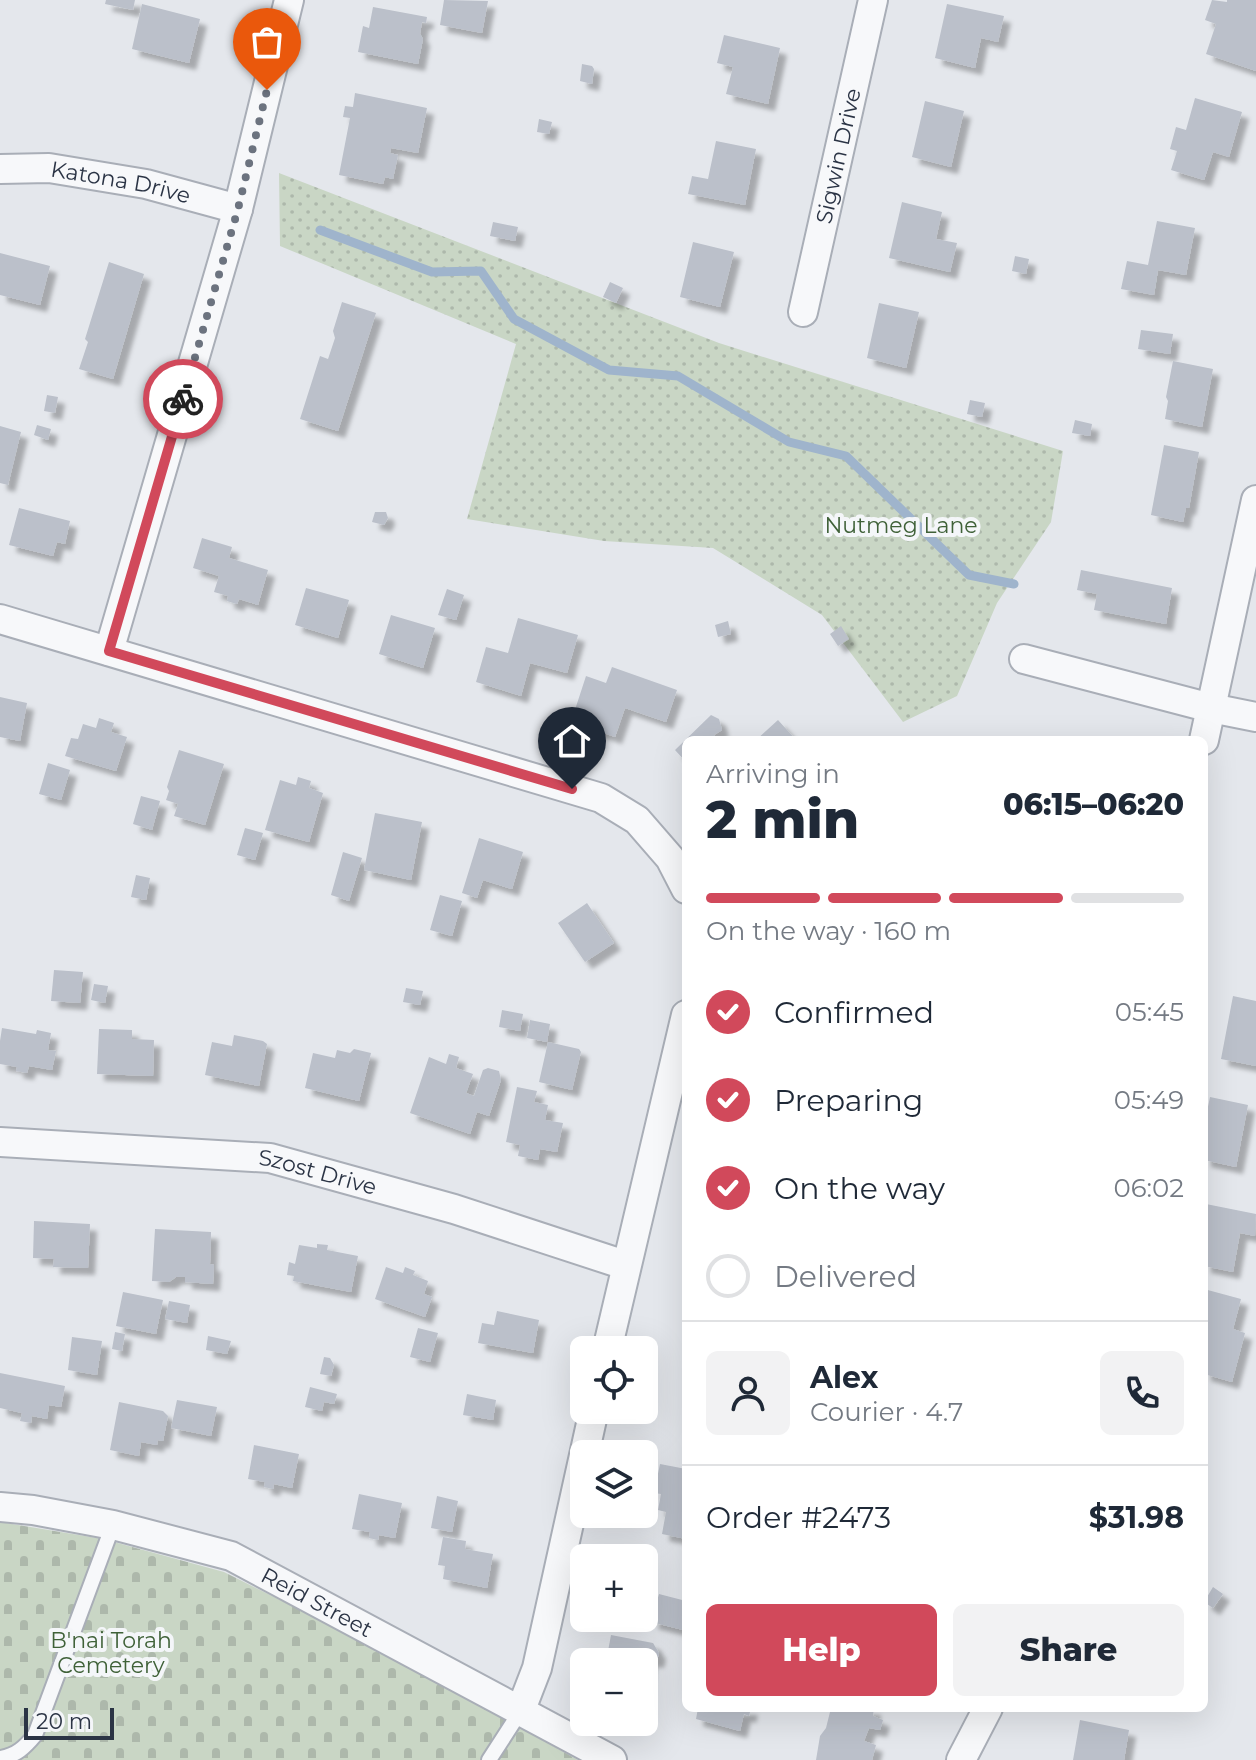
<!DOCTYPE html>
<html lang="en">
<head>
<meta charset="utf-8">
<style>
  body { margin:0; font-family:Montserrat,sans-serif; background:#f2f2f3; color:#1f2937; height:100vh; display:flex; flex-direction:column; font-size:30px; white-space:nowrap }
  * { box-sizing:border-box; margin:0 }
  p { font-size:26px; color:#747a83 }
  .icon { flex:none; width:44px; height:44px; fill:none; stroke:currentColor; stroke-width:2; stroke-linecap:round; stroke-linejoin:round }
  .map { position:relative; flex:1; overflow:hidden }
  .sheet { position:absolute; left:682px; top:736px; width:526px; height:976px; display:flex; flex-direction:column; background:#fff; border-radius:12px; box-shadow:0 8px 32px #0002 }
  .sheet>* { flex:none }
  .buttons { position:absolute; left:570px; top:1336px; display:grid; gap:16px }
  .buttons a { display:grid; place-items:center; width:88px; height:88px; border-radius:12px; background:#fff; box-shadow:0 8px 32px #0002; font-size:40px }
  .scale { position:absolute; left:24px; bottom:20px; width:90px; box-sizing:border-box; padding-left:8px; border:4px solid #2b3445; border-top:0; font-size:22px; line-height:28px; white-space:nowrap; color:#2b3445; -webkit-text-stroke:6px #f4f6f9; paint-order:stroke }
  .pin { position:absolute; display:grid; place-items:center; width:68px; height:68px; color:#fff; margin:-82px -34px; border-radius:50% 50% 50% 0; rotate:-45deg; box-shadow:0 0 8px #0007 }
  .pin .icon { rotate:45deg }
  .courier { position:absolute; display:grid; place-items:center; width:80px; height:80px; margin:-40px; border:6px solid #d1495b; border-radius:50%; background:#fff; color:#222; box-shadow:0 2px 10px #0007 }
  .overview em { font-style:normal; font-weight:800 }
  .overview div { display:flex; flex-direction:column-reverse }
  .overview { display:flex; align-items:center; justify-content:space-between; height:136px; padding:0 24px }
  h1 { font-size:52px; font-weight:800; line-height:60px }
  .bar { display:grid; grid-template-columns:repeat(4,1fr); gap:12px 8px; align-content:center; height:96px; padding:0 24px }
  .bar i { height:10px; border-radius:6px; background:#e0e1e3 }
  .bar .current { background:#d1495b }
  .bar p { grid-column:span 4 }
  .line { display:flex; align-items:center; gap:20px; padding:0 24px; border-top:2px solid #e0e1e3 }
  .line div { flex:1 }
  .round { display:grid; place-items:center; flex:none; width:84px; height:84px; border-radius:12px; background:#f2f2f3 }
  ol { padding:0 24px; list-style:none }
  li { display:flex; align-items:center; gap:24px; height:88px }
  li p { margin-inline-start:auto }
  li .icon { padding:8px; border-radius:50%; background:#d1495b; color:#fff; stroke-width:4 }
  li:last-child { color:#747a83 }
  li i { width:44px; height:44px; border:4px solid #e0e1e3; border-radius:50% }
  .cta { display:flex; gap:16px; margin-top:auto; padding:16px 24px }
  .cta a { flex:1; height:92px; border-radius:12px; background:#d1495b; color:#fff; font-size:32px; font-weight:800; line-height:92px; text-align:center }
  .cta a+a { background:#f2f2f3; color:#1f2937 }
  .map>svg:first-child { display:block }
</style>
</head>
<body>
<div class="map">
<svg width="1256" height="1760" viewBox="0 0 1256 1760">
  <defs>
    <pattern id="cemetery-stones" width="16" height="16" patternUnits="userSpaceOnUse" patternTransform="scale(2)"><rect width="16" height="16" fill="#c9d6c5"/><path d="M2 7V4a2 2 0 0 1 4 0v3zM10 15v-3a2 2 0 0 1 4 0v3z" fill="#adb8ab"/></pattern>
    <pattern id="park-dots" width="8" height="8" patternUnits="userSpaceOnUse" patternTransform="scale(2)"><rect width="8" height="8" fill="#c9d6c5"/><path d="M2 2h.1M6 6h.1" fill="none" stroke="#adb8ab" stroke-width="1.8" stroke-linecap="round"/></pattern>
    <filter id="shadow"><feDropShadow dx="7" dy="7" stdDeviation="2" flood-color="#0004"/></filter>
  </defs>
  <rect width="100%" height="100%" fill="#e4e7ec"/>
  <path fill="url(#cemetery-stones)" d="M0,1522L103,1539L224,1572L381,1650L578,1760H0Z"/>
  <path fill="url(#park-dots)" d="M279,173L719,343L1063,451L1051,522L997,603L957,696L903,722L822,615L713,548L604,541L467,519L516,344L280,246Z"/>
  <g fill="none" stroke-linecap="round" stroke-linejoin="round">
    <path stroke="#9fb4cc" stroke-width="9" d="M320,230L432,272L481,271L514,319L609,370L678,376L789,442L846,456L969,575L1014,584"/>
  </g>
  <path fill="#bbc0ca" filter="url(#shadow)" d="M106,0H135L133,10L105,4Z
    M444,0L488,1L482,33L440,25Z
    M1212,0L1227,2V0H1256V71L1206,54L1216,24L1205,20Z
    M142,4L200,19L189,63L132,49Z
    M947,4L1004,16L998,42L981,38L975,68L935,58Z
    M373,7L427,17L426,23L422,22L420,34L423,39L418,64L358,52L363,26L369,28Z
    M724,35L780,48L768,104L726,94L733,67L717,63Z
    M582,64L592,66L594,69L592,84L580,81Z
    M355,93L427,108L418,153L391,148L390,153L398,155L393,179L385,177L383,184L339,175L350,118L343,117L345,106L353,107Z
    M1195,98L1242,112L1229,157L1213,152L1204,180L1171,170L1177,151L1170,149L1176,127L1186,130Z
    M925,101L964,111L951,167L912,157Z
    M539,119L552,122L549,134L537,132Z
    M716,141L756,149L745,205L688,194L692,176L708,179Z
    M902,202L942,212L936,239L957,243L950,272L889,258Z
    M1157,221L1195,228L1186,275L1158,270L1154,295L1121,289L1127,261L1148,265Z
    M493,222L518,227L515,241L490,236Z
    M693,242L734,252L720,307L680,297Z
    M0,253L50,266L40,305L0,295Z
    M1015,256L1029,259L1026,274L1012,271Z
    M109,262L144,274L113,379L79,369L88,342L85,339Z
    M610,282L623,288L616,303L603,297Z
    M342,302L376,313L338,431L300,419L320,356L328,359L335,338L333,331Z
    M879,303L919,312L906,368L867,358Z
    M1141,330L1173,334L1170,354L1138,349Z
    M1173,361L1213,369L1202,427L1165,419L1168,401L1166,397Z
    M47,395L58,397L55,413L44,411Z
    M970,400L985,403L982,417L967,414Z
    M1075,420L1092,424L1090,436L1072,433Z
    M37,425L51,429L48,440L34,435Z
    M0,426L21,432L8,485L0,483Z
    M1164,445L1199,452L1189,508H1186L1183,522L1151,515Z
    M19,508L70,521L65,544L57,542L53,556L9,545Z
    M375,512H386L388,518L384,525L372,522Z
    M202,538L232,547L229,558L268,570L258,605L239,599L237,604L227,601L228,596L214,592L219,576L193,568Z
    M1081,570L1172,588L1166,624L1094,610L1097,594L1077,590Z
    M306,588L349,600L338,638L295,625Z
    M447,589L464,595L456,620L438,615Z
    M391,615L435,628L423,668L379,654Z
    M518,618L578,635L567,673L530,663L521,696L476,682L486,647L508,653Z
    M728,621L731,634L718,637L715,625Z
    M841,626L849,639L838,646L830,634Z
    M612,667L677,690L666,722L625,708L615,737L571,722L586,676L606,683Z
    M0,697L27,703L20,741L0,737Z
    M711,715L719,719L722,730L714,735L718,740H686V762L675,750Z
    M99,718L114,723L111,732L127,737L116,771L65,756L71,738L78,739L83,724L96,728Z
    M778,720L796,740H756Z
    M179,750L224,764L205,825L174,816L178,804L166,800L169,791L167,787Z
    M48,763L70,770L61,800L39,794Z
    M298,777L311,781L309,788L323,793L309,842L265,830L280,780L296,785Z
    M141,796L160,801L152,830L133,824Z
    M375,813L422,822L411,880L364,870Z
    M245,828L263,833L255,860L237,855Z
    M479,838L523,852L512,889L483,880L477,898L462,893Z
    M343,852L362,858L349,901L331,895Z
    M136,875L150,878L146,900L131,897Z
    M440,895L462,901L452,936L430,930Z
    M587,903L614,943L585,962L558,923Z
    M54,970L83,972L80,1003L51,1001Z
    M94,984L108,986L105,1003L91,1000Z
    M406,988L423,991L420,1005L403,1002Z
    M1233,996L1256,1001V1066L1221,1059Z
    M502,1010L523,1014L520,1031L499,1027Z
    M530,1020L550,1024L547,1042L527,1038Z
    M2,1028L36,1034L37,1030L51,1033L48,1050L56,1051L52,1070L29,1066L27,1073L16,1071L17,1067L0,1064V1041Z
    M99,1029L132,1030V1039L154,1040L153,1076L97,1074Z
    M234,1035L263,1041L267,1044L259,1086L205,1075L212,1042L232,1046Z
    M548,1042L579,1049L581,1052L572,1090L539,1082Z
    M354,1049L371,1053L359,1101L305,1088L313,1053L335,1058L337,1050L350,1053Z
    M449,1054L459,1057L456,1068L473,1074L466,1093L474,1096L483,1070L488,1068L499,1071L501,1080L489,1116L477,1112L470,1134L410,1113L429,1057L446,1064Z
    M517,1087L537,1091L534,1102L548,1105L545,1120L563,1123L557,1152L540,1149L538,1160L518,1156L520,1145L506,1142Z
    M1210,1097L1248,1105L1236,1167L1204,1160V1126Z
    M1206,1204L1256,1214L1255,1236L1240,1233L1233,1272L1204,1266V1216Z
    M34,1221L90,1224L88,1268L53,1267L54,1259L33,1258Z
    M155,1229L211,1232L210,1264L214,1265L213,1284L185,1282V1277H176L169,1282L152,1281Z
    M317,1244L328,1245L327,1250L358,1256L351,1292L293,1281L294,1276L287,1275L289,1262L295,1264L299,1245L317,1248Z
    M386,1267L403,1273L405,1267L415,1271L413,1275L428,1281L424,1294L432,1297L425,1317L375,1299Z
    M1204,1289L1241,1299L1233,1329L1245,1333L1232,1382L1204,1374Z
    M123,1292L163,1300L156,1334L116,1326Z
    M169,1301L190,1305L187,1323L165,1319Z
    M497,1311L539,1320L533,1353L478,1343L482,1323L494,1325Z
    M418,1328L438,1333L430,1362L410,1357Z
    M115,1332L125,1334L122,1351L112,1349Z
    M208,1336L231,1341L227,1354L206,1350Z
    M72,1337L102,1341L97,1375L68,1370Z
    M324,1357L330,1358L334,1365L331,1376L320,1374Z
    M0,1373L65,1386L61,1407L49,1405L47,1419L32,1416L31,1423L20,1421L22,1413L0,1408Z
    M310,1387L337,1394L334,1404L324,1402L322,1411L305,1407Z
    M467,1394L496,1400L493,1420L463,1415Z
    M177,1400L217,1407L211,1436L171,1428Z
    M119,1402L163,1411L168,1416L163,1441L158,1440L157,1445L141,1442L139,1456L110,1450Z
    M254,1445L299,1454L292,1488L274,1484L273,1489L264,1487L265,1482L248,1479Z
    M660,1464L686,1469V1539L662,1534L666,1512L658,1510L661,1494L654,1493Z
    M359,1494L402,1503L395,1538L379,1535L378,1540L369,1538L370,1532L352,1529Z
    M437,1496L458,1501L452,1532L431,1528Z
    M443,1537L466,1541L465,1549L493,1554L487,1588L443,1579L445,1566L438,1565Z
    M1213,1587L1223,1594L1213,1608L1204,1602Z
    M659,1594L686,1601V1617L683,1630L651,1622Z
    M611,1635L653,1643L659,1653L657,1661L650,1660L647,1678H644V1662H606Z
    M698,1708H751L749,1716L744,1714L740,1731L696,1719Z
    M831,1708H874L873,1716L883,1720L880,1730L869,1728L864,1741L876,1745L872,1760H816L820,1736L826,1728Z
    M1080,1720L1129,1730L1124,1760H1073Z"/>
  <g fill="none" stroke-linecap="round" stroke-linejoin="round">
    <g stroke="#a9aeb7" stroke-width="18">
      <path id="service" d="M0,1758C16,1756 25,1747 35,1735L113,1525
        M489,1760L520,1712"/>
    </g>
    <g stroke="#a9aeb7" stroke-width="32">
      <g id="minor">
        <path id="s1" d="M0,169L49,168L146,184L238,209"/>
        <path id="s2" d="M803,312L873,0"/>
        <path d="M0,619L601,798L637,820L670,858L686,889"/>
        <path d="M109,651L238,209L289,0"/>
        <path d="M1024,659L1211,708L1256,717"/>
        <path d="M1204,740L1256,500"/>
        <path id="s3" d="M0,1142L270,1158L454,1209L625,1265"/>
        <path d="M607,1350L686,1015"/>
        <path id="s4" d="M0,1507L33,1510L113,1525L231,1556L612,1760"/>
        <path d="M520,1712L537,1668L594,1410"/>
        <path d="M961,1760L988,1708"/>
      </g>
    </g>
    <use href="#service" stroke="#f7f8fa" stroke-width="14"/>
    <use href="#minor" stroke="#f7f8fa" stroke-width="28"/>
  </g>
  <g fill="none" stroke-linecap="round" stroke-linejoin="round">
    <path stroke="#6c737f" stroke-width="8" stroke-dasharray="0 14.4" d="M183,399L238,209L267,90"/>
    <path stroke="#d1495b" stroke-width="10" d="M183,399L109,651L572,789"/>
  </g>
  <g text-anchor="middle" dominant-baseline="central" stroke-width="8" stroke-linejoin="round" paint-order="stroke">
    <g font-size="22" fill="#2b3445" stroke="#f4f6f9">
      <text stroke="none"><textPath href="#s2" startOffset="160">Sigwin Drive</textPath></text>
      <text stroke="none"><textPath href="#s1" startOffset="122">Katona Drive</textPath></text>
      <text stroke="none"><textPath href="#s3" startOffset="320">Szost Drive</textPath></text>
      <text stroke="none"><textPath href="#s4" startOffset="334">Reid Street</textPath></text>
    </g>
    <g font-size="22" fill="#3f6138" stroke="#f4f6f9">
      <text x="901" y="525">Nutmeg Lane</text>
      <text x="111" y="1640">B'nai Torah<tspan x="111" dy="25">Cemetery</tspan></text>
    </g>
  </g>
</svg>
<div class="buttons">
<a><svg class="icon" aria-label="locate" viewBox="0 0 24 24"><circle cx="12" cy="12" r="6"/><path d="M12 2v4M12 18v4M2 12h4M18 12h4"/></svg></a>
<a><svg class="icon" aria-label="layers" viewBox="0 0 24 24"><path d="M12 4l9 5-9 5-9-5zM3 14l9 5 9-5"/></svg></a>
<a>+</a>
<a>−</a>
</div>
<div class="scale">20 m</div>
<div class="pin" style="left:267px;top:90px;background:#ea580c"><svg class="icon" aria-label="bag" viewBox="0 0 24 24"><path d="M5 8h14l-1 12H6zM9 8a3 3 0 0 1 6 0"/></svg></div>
<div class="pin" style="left:572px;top:789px;background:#1f2937"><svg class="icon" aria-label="home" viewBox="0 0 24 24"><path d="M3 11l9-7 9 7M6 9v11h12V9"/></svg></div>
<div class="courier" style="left:183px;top:399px"><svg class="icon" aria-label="bike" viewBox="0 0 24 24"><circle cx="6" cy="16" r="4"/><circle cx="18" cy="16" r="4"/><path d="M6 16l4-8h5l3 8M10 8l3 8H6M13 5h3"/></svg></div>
<section class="sheet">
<div class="overview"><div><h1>2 min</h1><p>Arriving in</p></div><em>06:15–06:20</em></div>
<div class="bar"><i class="current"></i><i class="current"></i><i class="current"></i><i></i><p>On the way · 160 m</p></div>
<ol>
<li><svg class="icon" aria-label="check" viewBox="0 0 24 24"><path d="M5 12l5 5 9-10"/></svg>Confirmed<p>05:45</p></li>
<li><svg class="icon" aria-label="check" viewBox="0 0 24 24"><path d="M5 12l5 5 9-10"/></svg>Preparing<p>05:49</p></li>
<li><svg class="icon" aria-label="check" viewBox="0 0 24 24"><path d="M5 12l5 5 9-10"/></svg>On the way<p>06:02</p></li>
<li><i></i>Delivered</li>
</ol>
<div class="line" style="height:144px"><a class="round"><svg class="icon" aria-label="person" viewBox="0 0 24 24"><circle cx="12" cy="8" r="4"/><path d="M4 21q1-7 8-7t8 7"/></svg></a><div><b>Alex</b><p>Courier · 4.7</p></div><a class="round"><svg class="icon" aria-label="phone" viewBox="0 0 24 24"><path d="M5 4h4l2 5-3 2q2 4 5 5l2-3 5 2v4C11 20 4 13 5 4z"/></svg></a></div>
<div class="line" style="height:104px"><div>Order #2473</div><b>$31.98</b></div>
<div class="cta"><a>Help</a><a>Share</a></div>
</section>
</div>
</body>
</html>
